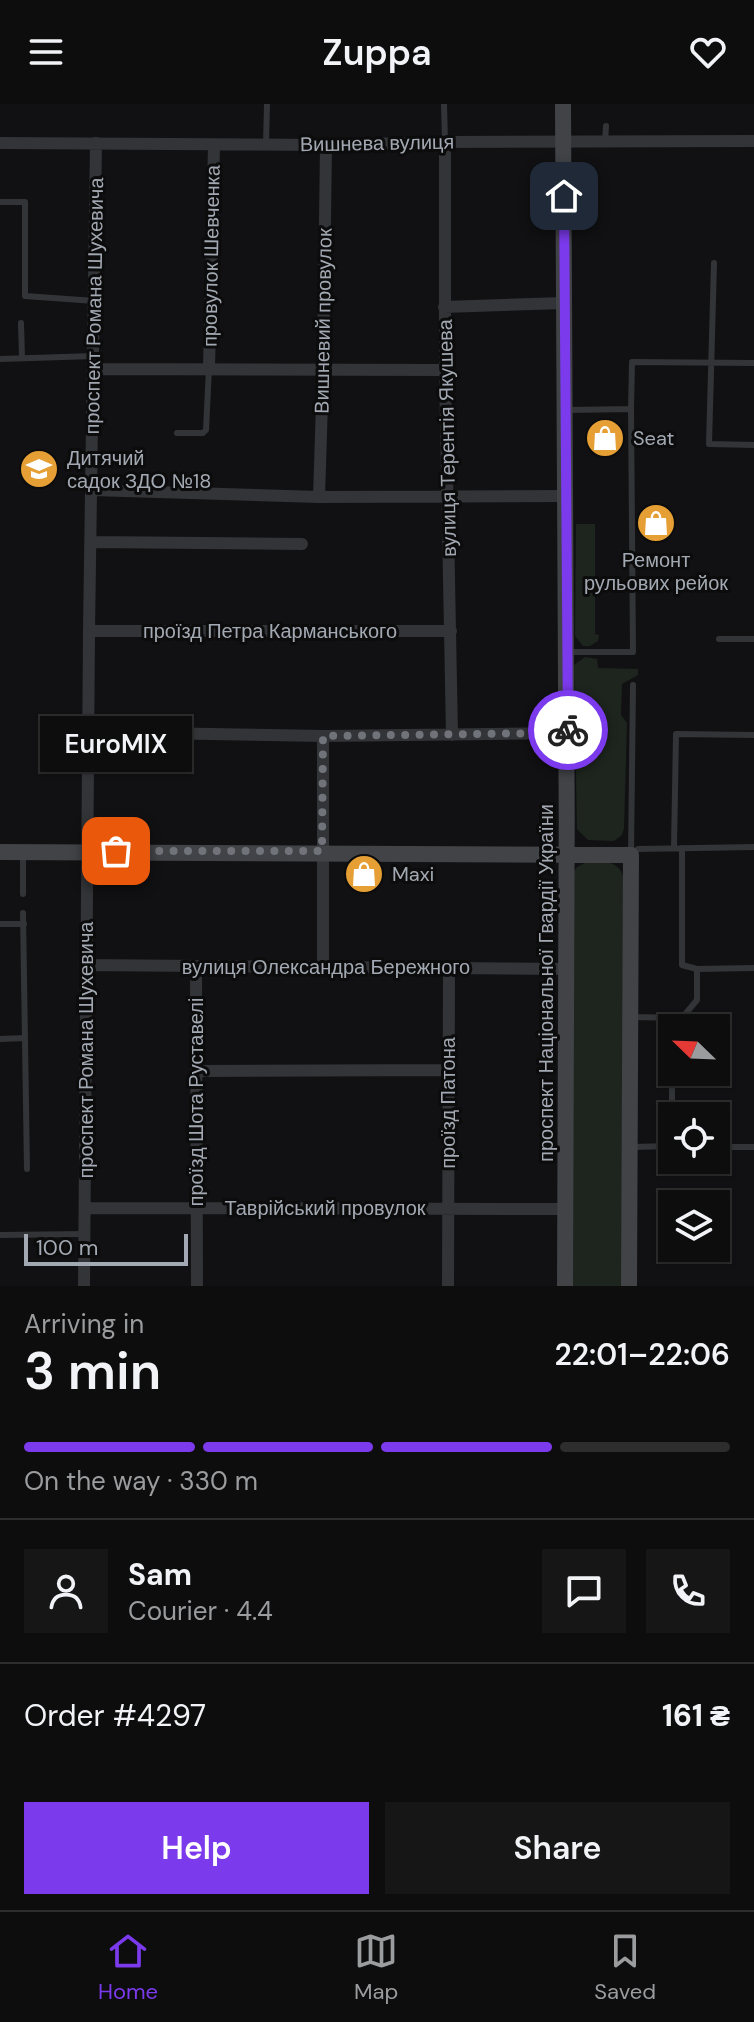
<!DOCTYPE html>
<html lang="en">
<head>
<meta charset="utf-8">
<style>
  body { margin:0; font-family:"DM Sans",sans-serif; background:#161617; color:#f1f3f6; height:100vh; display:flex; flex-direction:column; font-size:30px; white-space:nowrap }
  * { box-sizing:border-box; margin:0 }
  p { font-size:26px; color:#9a9c9e }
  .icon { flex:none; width:44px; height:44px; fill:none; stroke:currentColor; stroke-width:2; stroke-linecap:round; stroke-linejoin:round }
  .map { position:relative; height:1182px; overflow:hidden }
  .panel { display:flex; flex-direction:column; background:#0d0d0e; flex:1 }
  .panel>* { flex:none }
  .needle { width:52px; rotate:293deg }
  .fabs { position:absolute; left:658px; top:910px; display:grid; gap:16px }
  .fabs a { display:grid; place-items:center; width:72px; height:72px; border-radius:0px; background:#0d0d0e; box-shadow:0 2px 6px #0004,0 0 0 2px #2d2d2e; font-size:40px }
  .scale { position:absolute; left:24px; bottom:20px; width:164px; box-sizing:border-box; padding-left:8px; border:4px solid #a3a9b2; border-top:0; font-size:22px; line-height:28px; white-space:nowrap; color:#a3a9b2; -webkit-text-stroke:6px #0c0c0d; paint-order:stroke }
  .pin { position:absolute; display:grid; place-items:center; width:68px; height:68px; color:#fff; margin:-34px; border-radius:16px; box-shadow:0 4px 12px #0006 }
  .courier { position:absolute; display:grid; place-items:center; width:80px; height:80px; margin:-40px; border:6px solid #7c3aed; border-radius:50%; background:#fff; color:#222; box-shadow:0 2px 10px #0007 }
  .bubble { position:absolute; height:56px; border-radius:0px; background:#0d0d0e; box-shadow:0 2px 6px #0004,0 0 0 2px #2d2d2e; font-size:26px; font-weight:600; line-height:56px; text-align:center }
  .headline em { font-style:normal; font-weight:600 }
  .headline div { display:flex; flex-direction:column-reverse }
  .headline { display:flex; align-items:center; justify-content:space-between; height:136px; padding:0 24px }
  h1 { font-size:52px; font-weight:600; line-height:60px }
  .bar { display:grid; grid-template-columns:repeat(4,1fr); gap:12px 8px; align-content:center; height:96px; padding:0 24px }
  .bar i { height:10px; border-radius:6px; background:#2d2d2e }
  .bar .current { background:#7c3aed }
  .bar p { grid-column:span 4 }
  .line { display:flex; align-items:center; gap:20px; padding:0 24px; border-top:2px solid #2d2d2e }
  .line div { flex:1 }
  .round { display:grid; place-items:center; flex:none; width:84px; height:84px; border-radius:0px; background:#161617 }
  .button { display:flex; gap:16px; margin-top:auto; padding:16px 24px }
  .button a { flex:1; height:92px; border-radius:0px; background:#7c3aed; color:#fff; font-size:32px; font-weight:600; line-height:92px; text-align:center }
  .button a+a { background:#161617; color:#f1f3f6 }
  header { display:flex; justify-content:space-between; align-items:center; height:104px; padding:0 24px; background:#0d0d0e; font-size:36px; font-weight:600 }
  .menu { display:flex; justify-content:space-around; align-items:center; height:112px; border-top:2px solid #2d2d2e; background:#0d0d0e; font-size:22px; color:#9a9c9e }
  .menu a { display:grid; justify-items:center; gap:4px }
  .menu .current { color:#7c3aed }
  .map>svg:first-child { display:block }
</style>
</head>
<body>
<header><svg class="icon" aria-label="menu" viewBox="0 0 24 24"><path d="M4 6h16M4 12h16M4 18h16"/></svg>Zuppa<svg class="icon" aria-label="heart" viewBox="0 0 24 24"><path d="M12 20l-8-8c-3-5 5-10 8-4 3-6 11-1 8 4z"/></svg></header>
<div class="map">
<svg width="754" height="1182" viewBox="0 0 754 1182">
  <rect width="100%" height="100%" fill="#111113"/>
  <path fill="#1e251e" d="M576,420H595V530L599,531L598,537L590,542H583L575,532Z
    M585,553L597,555L598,564L638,565V571L622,580L621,611L627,619L624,724L622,731L614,737L588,736L577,725L574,561Z
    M589,757C603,758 618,756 623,772V1182H571L573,769L577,763Z"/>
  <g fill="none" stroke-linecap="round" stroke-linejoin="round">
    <path stroke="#323437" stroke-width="6" d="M444,0L445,38
      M605,37L606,22
      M266,40L267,0
      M0,98H25V192L95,197
      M714,159L709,340L754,341
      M21,219L22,254
      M0,255L94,252
      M568,306L631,305L632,258L754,259
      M177,329H203L206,326L209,264
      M719,535H754
      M568,548H633L631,305
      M633,581L631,751L638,745L754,743
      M674,744L676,630L754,631
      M682,744V861L697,865L754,864
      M23,749V790
      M23,809L27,1065
      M0,820H24
      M632,913L682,914L697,896V865
      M0,935L25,934
      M672,1012V968
      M672,1028V1042
      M632,1043L672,1042
      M716,1043H754
      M0,1131L85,1130"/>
    <path stroke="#323437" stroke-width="12" d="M445,38V266L452,631
      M0,39L326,41L445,38L754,37
      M444,203L564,199
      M209,264L214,41
      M94,265L445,266
      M92,386L319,393L564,392
      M319,393L323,267L326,41
      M91,438L302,440
      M89,527H451
      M89,628L323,632L568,629
      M323,632V864
      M86,861L567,865
      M196,862L197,1182
      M198,967L448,966
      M85,1104L565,1105
      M84,1182L89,527L96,39
      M448,1182L449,864"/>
    <path stroke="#414347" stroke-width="16" d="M563,0C567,394 568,788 565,1182
      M0,748L631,751L629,1182"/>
  </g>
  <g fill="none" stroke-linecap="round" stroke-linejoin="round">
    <path stroke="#70747a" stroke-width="8" stroke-dasharray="0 14.4" d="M116,747H322L323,632L551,629H568V626"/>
    <path stroke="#7c3aed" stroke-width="10" d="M564,92L568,626"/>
  </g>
  <defs>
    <g id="shop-disc" transform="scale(2)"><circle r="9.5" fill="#e69f35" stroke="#0c0c0d"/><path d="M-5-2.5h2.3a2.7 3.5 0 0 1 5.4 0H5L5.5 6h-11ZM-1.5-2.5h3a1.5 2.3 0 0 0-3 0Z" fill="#fff"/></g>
    <g id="school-disc" transform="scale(2)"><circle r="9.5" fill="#e69f35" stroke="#0c0c0d"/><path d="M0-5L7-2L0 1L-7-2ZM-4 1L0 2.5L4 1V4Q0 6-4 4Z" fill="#fff"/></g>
  </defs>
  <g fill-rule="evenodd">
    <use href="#shop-disc" x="605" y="334"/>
    <use href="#school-disc" x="39" y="365"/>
    <use href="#shop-disc" x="656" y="419"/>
    <use href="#shop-disc" x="364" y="770"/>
  </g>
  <g text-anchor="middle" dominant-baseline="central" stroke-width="6" stroke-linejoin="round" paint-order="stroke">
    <g font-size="20" fill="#a3a9b2" stroke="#0c0c0d">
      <text transform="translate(377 39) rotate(-1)">Вишнева вулиця</text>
      <text transform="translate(211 152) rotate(-89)">провулок Шевченка</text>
      <text transform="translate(94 202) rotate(-89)">проспект Романа Шухевича</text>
      <text transform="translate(323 217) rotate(-89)">Вишневий провулок</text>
      <text transform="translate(447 334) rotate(-91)">вулиця Терентія Якушева</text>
      <text x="270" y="527">проїзд Петра Карманського</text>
      <text x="326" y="863">вулиця Олександра Бережного</text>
      <text transform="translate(546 879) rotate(-90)">проспект Національної Гвардії України</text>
      <text transform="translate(86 946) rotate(-90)">проспект Романа Шухевича</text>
      <text transform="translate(196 998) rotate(-90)">проїзд Шота Руставелі</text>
      <text transform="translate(448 999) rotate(-90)">проїзд Патона</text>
      <text x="325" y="1104">Таврійський провулок</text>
    </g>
    <g font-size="20" fill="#a3a9b2" stroke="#0c0c0d" text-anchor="start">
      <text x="633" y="334">Seat</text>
      <text x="67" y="354">Дитячий<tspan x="67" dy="23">садок ЗДО №18</tspan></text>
      <text x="656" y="456" text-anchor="middle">Ремонт<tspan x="656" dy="23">рульових рейок</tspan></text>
      <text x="392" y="770">Maxi</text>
    </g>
  </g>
</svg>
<div class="fabs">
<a><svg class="needle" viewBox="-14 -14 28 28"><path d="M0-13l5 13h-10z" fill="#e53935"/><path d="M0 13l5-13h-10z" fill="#9a9c9e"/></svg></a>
<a><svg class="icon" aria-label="locate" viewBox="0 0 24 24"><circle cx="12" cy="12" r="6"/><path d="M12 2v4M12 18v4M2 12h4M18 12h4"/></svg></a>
<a><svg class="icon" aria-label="layers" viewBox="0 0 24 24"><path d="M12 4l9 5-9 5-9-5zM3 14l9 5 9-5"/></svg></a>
</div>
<div class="scale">100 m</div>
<div class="pin" style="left:116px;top:747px;background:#ea580c"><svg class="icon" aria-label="bag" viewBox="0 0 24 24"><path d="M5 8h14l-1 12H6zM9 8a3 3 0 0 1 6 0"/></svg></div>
<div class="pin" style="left:564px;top:92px;background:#1f2937"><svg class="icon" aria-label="home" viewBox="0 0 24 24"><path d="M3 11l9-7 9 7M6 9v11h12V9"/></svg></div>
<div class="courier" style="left:568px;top:626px"><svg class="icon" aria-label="bike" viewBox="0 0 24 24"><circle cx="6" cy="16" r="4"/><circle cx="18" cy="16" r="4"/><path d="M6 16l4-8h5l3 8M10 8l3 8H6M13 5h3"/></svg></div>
<div class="bubble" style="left:40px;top:612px;width:152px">EuroMIX</div>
</div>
<section class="panel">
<div class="headline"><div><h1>3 min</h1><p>Arriving in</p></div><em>22:01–22:06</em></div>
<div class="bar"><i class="current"></i><i class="current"></i><i class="current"></i><i></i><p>On the way · 330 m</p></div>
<div class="line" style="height:144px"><a class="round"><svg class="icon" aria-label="person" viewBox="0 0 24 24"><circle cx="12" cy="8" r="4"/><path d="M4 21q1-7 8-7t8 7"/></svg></a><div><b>Sam</b><p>Courier · 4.4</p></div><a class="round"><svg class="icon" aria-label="chat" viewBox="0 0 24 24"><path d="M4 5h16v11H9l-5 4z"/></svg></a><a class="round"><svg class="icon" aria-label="phone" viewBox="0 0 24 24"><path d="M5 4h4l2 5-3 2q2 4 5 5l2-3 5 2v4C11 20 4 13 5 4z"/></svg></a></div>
<div class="line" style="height:104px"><div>Order #4297</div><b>161 ₴</b></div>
<div class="button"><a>Help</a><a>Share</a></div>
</section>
<nav class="menu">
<a class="current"><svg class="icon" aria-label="home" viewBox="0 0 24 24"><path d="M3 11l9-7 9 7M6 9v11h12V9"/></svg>Home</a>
<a><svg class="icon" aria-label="map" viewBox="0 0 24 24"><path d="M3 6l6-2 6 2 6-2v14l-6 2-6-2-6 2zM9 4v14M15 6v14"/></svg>Map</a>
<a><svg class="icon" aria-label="saved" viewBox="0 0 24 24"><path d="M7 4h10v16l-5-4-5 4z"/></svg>Saved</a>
</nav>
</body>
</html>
